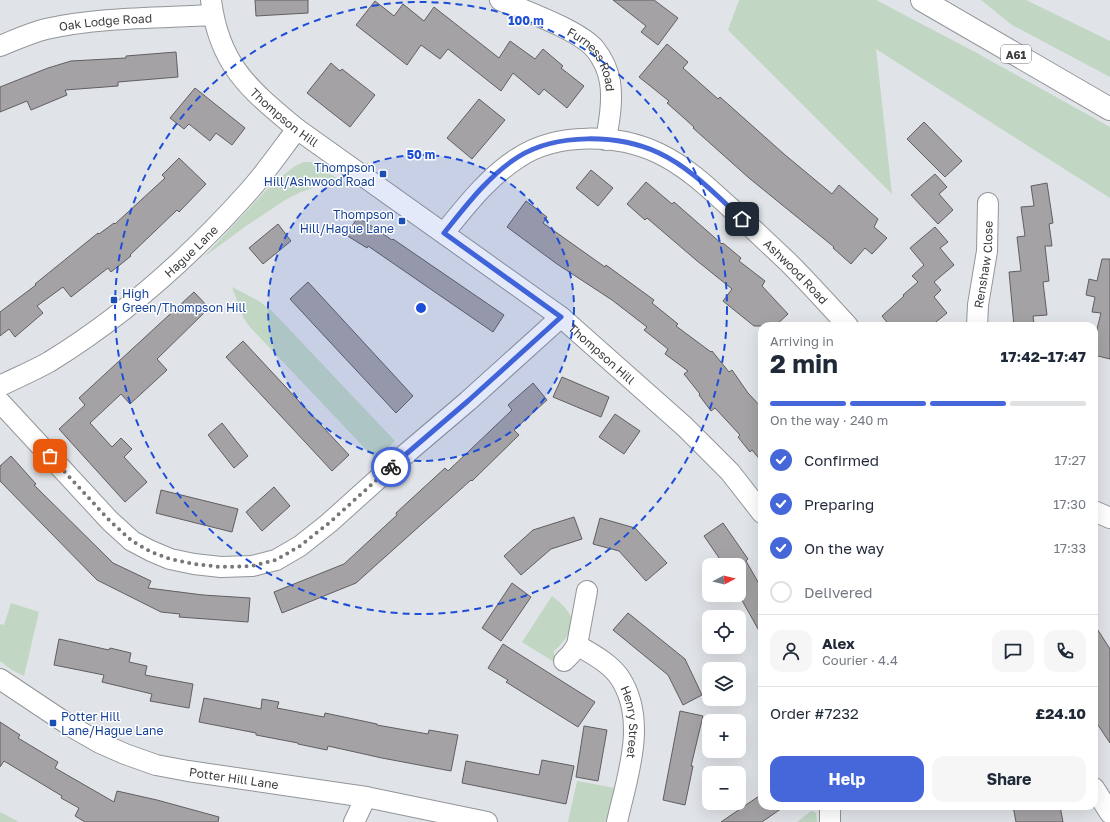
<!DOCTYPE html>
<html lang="en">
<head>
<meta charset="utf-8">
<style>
  body { margin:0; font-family:"Golos Text",sans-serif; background:#f6f6f7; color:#1f2937; height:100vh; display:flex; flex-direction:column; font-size:15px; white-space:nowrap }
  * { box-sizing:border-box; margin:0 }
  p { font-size:13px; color:#747a83 }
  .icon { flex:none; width:22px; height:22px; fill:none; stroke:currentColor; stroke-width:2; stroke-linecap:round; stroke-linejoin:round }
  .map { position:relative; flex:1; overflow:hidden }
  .panel { position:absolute; left:758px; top:322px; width:340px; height:488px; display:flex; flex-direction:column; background:#fff; border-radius:12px; box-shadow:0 4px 16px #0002 }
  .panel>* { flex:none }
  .needle { width:26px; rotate:83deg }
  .controls { position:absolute; left:702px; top:558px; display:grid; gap:8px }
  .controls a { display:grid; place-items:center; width:44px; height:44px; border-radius:8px; background:#fff; box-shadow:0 4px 16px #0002; font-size:20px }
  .pin { position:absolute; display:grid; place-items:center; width:34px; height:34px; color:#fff; margin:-17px; border-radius:8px; box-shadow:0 2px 6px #0006 }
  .courier { position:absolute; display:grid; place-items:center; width:40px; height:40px; margin:-20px; border:3px solid #4567da; border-radius:50%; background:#fff; color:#222; box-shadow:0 1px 5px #0007 }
  .overview em { font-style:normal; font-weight:700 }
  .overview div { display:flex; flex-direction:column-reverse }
  .overview { display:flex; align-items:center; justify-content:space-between; height:68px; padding:0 12px }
  h1 { font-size:26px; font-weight:700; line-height:30px }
  .bar { display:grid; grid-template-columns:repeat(4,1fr); gap:6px 4px; align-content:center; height:48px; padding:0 12px }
  .bar i { height:5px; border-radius:3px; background:#e0e1e3 }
  .bar .active { background:#4567da }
  .bar p { grid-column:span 4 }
  .line { display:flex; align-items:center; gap:10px; padding:0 12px; border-top:1px solid #e0e1e3 }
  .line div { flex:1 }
  .round { display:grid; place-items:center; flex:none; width:42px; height:42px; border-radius:12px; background:#f6f6f7 }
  ol { padding:0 12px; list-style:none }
  li { display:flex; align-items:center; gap:12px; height:44px }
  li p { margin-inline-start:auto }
  li .icon { padding:4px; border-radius:50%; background:#4567da; color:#fff; stroke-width:4 }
  li:last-child { color:#747a83 }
  li i { width:22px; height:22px; border:2px solid #e0e1e3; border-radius:50% }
  .action { display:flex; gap:8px; margin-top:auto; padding:8px 12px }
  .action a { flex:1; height:46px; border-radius:12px; background:#4567da; color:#fff; font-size:16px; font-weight:700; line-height:46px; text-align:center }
  .action a+a { background:#f6f6f7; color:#1f2937 }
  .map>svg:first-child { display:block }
</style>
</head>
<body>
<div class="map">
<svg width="1110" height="822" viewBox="0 0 1110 822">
  <rect width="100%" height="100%" fill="#e0e3e7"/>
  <path fill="#c1d6c3" d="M739,0H876L973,51L1110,127V198L876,49L892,194L728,30Z
    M981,0H1026L1110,41V77L1012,25Z
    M304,162H311L349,186H318L301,192L285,200L246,226L204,257L273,183L295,166Z
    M232,287L259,301L272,311L395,441L375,459L249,326L243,317Z
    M552,596C558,601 569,609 571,618C573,631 563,643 554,651V662L522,642Z
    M11,603L39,612L24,676L12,670L0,661V624L4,625Z
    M577,781L615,788L611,814L605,822H568Z
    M811,811L816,813L817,822H797Z
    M0,812L19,822H0Z"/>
  <path fill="#a5a2a5" stroke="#605e61" d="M255,0H308V13L256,16Z
    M613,0H654L678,18L658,45L641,32L646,26Z
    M375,1L394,16L403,4L424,21L434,7L499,58L510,41L535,59L543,49L563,66L561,68L584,86L567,108L544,89L539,95L513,73L501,91L448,49L440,59L421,45L407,65L356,25Z
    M667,44L688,62L683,68L718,99L720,97L784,154L832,194L839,185L878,219L874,227L887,238L872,254L865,248L851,264L833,248L834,247L749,178L693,128L694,127L667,103L669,101L639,77Z
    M176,52L178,77L118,82V86L65,90L67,95L31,110L27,101L0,112V87L48,68L71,61L126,58V56Z
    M331,63L340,71L342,69L375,95L350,127L307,93Z
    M195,88L245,128L232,145L216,133L210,141L189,124L184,129L170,118Z
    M479,99L505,120L472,159L447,138Z
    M924,122L962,161L945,177L907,139Z
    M179,158L206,184L179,212L177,210L130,255L131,256L111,272L108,268L71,297L63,287L37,306L43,313L15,337L9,329L0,336V312L36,285L35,284L98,233L99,234L114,223L115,224L165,178L162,175Z
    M591,170L613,188L598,206L576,188Z
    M935,174L947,187L939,194L953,210L938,224L911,195Z
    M646,182L672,204L674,202L722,244L723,243L741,258L739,261L765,281L762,286L788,314L775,326H754L723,301L732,289L696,260L647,218L645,220L627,204Z
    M1047,183L1053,223L1049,224L1052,246H1045L1049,281L1043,282L1047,315L1033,316L1034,324L1014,326L1009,272L1021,271L1017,237L1025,236L1021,207L1034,206L1031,186Z
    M526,201L547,217L543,223L605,267L606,265L654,300L652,303L678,324L676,326L711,352L712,351L729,372L732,370L748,393L762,408V462L752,450L750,452L738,437L740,435L715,408L711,411L699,395L700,394L684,374L688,371L665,354L668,349L644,330L647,327L612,300L557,264L507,227Z
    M358,217L392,240L393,239L504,315L493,332L368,246L367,248L346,235Z
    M278,224L291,241L263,264L249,248Z
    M935,227L948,242L940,248L954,265L934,282L941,290L934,297L947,313L931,326H890L882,316L904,296L903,295L918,282L912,276L924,265L910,248Z
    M1102,259H1110V359L1094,355V341L1101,313L1092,312L1095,297L1086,295L1089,279L1097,281Z
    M308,282L413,396L396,413L290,299Z
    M194,292L209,308L157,359L167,370L130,404L121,394L90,423L112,447L121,438L132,449L124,457L147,482L125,502L59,429L85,405L79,398Z
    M243,341L349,455L332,471L226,357Z
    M562,377L609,397L601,417L553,397Z
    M533,383L547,400L514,430L519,435L472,481L471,480L356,583L282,613L274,592L344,564L397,515L396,513L445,468L448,471L512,410L508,405Z
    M615,414L640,431L624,454L599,437Z
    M222,423L248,456L234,468L208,435Z
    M11,456L36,484L34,485L113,563L151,581L148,588L203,595L250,598L248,622L179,617L180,614L161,612L97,580L0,481V466Z
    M274,487L290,506L262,531L246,512Z
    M161,490L238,509L232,532L156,513Z
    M574,517L582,539L551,549L521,575L504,556L533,530Z
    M600,518L635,528L667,563L646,581L619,551L593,544Z
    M723,523L748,559L746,561L762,589V636L739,595H745L739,586V565H724L704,536Z
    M512,583L531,597L501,641L482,628Z
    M628,613L685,659L702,695L683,705L668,675L613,630Z
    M1094,624L1110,649V743L1094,719Z
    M59,639L109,650L110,648L131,653L129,662L147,666L145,675L193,684L189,708L150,701L152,694L102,682L104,675L54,665Z
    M503,644L595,702L578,727L506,682L508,680L488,668Z
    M204,698L261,709L262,699L279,702L277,708L324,717L325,713L377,724V725L428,734L429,730L458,735L451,771L382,758L328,746L327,750L298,744V743L256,735V733L199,722Z
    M680,711L703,716L691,766H693L685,805L663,800Z
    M0,722L20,735L18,738L58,762L55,768L114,802L117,791L157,800L219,817L218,822H85L75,816L79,808L61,798L62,796L4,761L0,767Z
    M584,726L607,730L598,781L576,777Z
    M542,760L574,766L566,804L462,783L466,761L539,775Z
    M762,794V806H785L762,822H721Z
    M1013,806H1060L1063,822H1016Z"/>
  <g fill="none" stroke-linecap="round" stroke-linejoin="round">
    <g stroke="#929598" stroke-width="22">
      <g id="street">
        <path id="s1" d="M211,0C219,65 249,89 297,129L561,317L685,427L730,472L762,513"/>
        <path id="s2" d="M500,0C525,11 579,30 595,49C603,59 608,70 610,82C613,101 609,122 606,140"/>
        <path id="s3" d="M0,46C15,40 30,33 46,29C100,17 158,18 213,15"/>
        <path id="s4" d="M444,233C466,206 488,177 518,158C557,132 617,134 658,153C688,167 713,192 737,214C754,230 771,246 788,262C808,282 828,304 848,326"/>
        <path id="s5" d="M977,326L978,305L987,251L988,203"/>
        <path id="s6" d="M0,386C16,378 33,371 49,362C124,316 190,257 249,191C266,172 281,150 297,129"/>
        <path d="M0,402L110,521L132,541L151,551L170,559L194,564L221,567L252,566L276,560L300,546L329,523L408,452L468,401L561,317"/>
        <path d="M1094,511L1110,518"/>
        <path id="s7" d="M577,645C592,654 610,663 620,678C648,721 627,777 617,822"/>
        <path d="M564,661L571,654L577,645L587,591"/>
        <path id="s8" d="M0,679L72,727L100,743L125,754L156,765L188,771L366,797L487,822"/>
        <path d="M1094,788L1110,813"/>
        <path d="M830,806V822"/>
        <path d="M354,822L366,797"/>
      </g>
    </g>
    <g stroke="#929598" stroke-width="24">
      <path id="highway" d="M922,0L1110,109"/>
    </g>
    <use href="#street" stroke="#fff" stroke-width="20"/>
    <use href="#highway" stroke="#fff" stroke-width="22"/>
  </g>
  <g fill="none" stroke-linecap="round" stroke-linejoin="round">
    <path stroke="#757779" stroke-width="4" stroke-dasharray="0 7.2" d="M50,456L110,521L132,541L151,552L170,559L194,564L221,567L252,566L276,560L300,546L329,523L391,467"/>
    <path stroke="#4567da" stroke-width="5" d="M391,467L468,401L561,317L444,233C466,206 488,176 518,157C556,133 618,134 659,153C691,168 716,195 742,219"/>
  </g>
  <circle cx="421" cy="308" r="153" fill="#1d4ed8" fill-opacity=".12"/>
  <g fill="none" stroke="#1d4ed8" stroke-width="2" stroke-dasharray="7 5">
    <circle cx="421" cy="308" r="153"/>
    <circle cx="421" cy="308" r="306"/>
  </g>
  <g fill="#1a4fb4" stroke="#fff" stroke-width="1.5">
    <rect x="379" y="170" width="8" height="8" rx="2"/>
    <rect x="398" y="217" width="8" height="8" rx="2"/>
    <rect x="110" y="296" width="8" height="8" rx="2"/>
    <rect x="49" y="719" width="8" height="8" rx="2"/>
  </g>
  <g text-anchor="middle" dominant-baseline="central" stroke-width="3" stroke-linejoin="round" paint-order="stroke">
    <rect fill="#fff" stroke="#767778" stroke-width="1" x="1001" y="45" width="30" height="18" rx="3"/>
    <g font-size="11" font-weight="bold" fill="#3c3d3e">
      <text x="1016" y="54">A61</text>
    </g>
    <g font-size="12" fill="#3c3d3e" stroke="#fff">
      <text stroke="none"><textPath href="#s3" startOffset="109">Oak Lodge Road</textPath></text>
      <text stroke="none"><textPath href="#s2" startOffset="114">Furness Road</textPath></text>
      <text stroke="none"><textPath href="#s1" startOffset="143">Thompson Hill</textPath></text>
      <text stroke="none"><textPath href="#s6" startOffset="235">Hague Lane</textPath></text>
      <text stroke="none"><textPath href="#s5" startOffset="62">Renshaw Close</textPath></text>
      <text stroke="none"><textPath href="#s4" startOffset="434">Ashwood Road</textPath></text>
      <text stroke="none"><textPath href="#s1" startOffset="539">Thompson Hill</textPath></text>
      <text stroke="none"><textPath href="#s7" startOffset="101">Henry Street</textPath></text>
      <text stroke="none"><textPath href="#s8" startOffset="258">Potter Hill Lane</textPath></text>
    </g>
    <g font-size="12" fill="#164399" stroke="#fff" text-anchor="end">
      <text x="375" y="167">Thompson<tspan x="375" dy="14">Hill/Ashwood Road</tspan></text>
      <text x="394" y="214">Thompson<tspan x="394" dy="14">Hill/Hague Lane</tspan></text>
      <text x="122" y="293" text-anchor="start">High<tspan x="122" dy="14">Green/Thompson Hill</tspan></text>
      <text x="61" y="716" text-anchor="start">Potter Hill<tspan x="61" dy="14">Lane/Hague Lane</tspan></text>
    </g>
  </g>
  <circle cx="421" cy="308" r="6" fill="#1d4ed8" stroke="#fff" stroke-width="2"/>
  <g font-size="12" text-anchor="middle" font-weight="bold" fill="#1d4ed8" stroke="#fff" stroke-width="3" stroke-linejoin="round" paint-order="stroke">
    <text x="526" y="25">100 m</text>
    <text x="421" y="159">50 m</text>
  </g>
</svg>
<div class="controls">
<a><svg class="needle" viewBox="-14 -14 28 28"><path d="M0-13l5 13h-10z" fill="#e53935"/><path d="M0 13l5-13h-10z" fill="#747a83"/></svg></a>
<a><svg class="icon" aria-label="locate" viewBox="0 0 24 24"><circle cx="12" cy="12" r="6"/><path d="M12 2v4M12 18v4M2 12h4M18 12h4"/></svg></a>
<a><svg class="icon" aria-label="layers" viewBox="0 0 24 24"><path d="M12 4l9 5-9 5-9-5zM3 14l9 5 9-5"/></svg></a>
<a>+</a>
<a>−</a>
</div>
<div class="pin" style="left:50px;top:456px;background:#ea580c"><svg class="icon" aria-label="bag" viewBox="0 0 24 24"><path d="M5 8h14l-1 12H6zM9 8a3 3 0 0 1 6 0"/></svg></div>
<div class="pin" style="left:742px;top:219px;background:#1f2937"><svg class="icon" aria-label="home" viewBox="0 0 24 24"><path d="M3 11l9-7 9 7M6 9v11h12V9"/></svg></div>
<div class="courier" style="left:391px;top:467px"><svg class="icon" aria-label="bike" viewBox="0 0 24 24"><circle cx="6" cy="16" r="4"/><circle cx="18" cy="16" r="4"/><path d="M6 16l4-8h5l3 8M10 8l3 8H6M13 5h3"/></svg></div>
<section class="panel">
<div class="overview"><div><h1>2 min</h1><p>Arriving in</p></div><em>17:42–17:47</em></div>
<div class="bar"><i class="active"></i><i class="active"></i><i class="active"></i><i></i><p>On the way · 240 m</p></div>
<ol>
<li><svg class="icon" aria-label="check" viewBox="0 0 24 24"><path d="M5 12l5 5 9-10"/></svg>Confirmed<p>17:27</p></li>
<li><svg class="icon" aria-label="check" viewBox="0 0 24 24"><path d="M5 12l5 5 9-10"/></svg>Preparing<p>17:30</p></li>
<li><svg class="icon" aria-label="check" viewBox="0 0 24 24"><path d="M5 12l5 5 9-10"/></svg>On the way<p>17:33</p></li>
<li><i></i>Delivered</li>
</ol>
<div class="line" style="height:72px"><a class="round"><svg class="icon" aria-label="person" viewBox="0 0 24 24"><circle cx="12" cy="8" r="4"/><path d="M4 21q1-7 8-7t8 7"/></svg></a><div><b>Alex</b><p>Courier · 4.4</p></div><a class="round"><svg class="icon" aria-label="chat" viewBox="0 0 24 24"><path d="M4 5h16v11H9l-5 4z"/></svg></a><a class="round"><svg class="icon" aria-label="phone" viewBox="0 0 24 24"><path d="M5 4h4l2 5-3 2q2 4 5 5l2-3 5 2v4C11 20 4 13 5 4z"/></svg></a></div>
<div class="line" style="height:52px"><div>Order #7232</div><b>£24.10</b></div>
<div class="action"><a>Help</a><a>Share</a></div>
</section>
</div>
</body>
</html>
